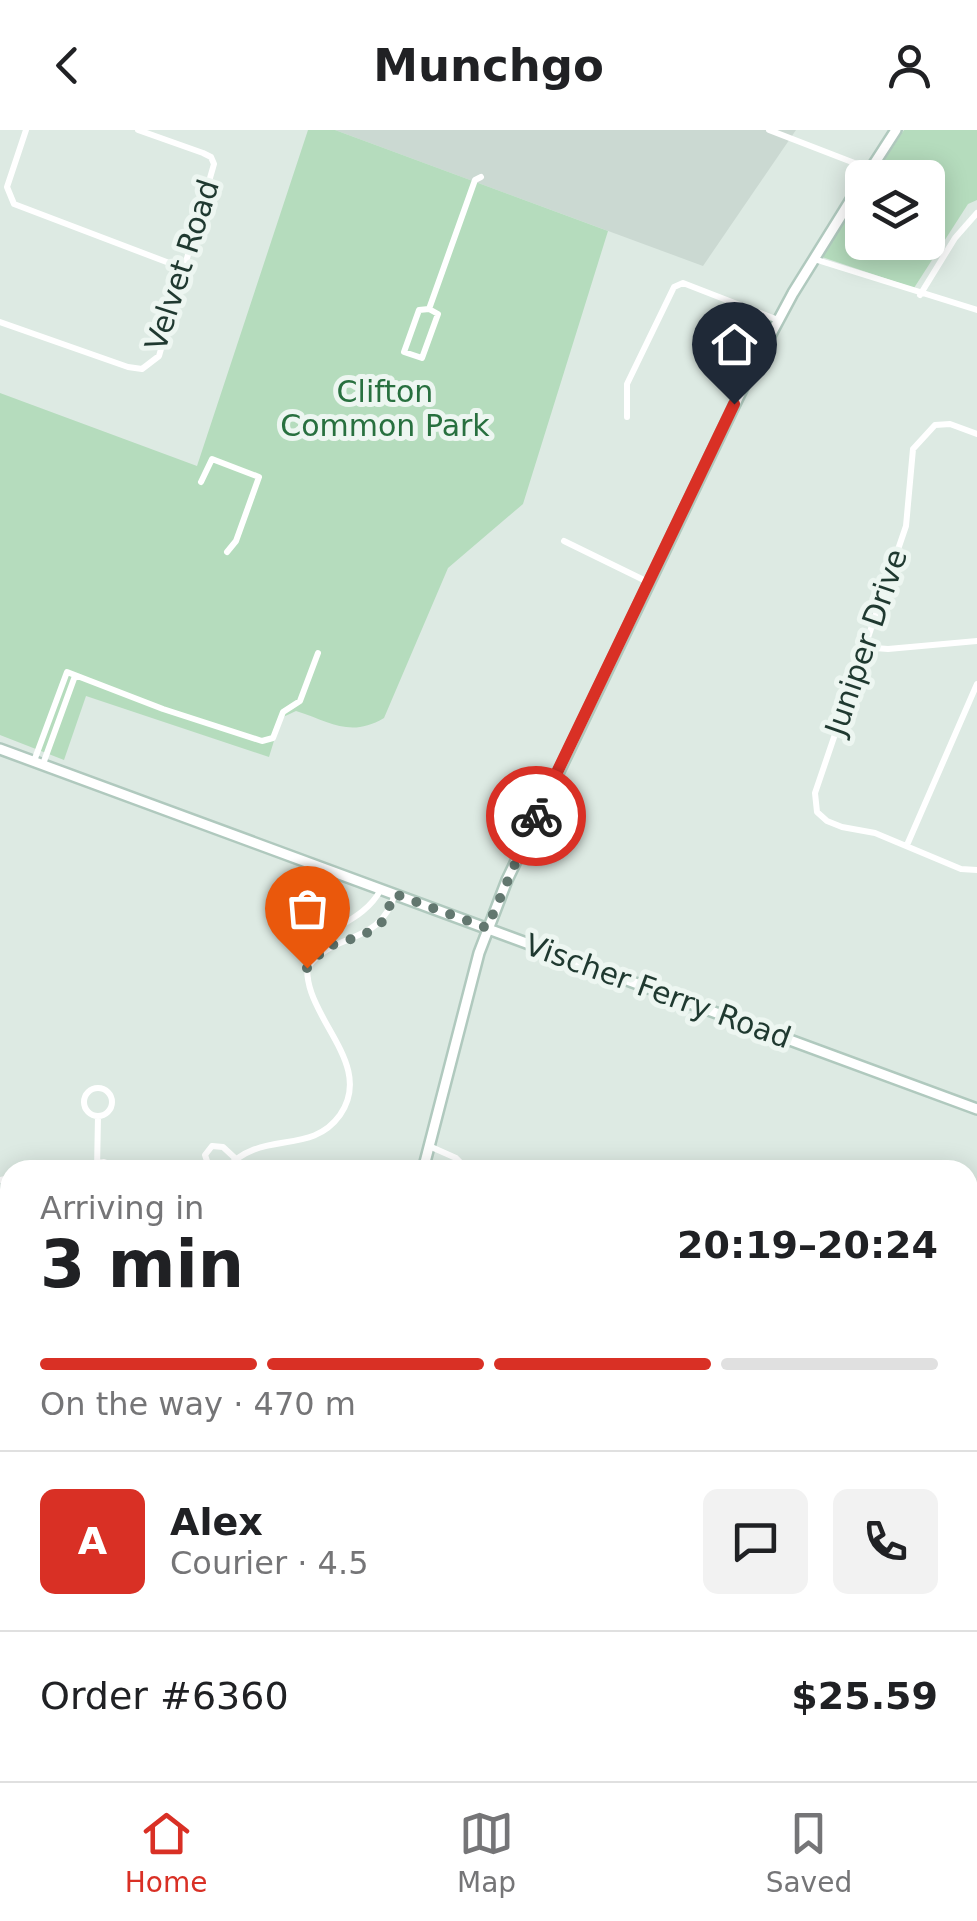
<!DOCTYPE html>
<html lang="en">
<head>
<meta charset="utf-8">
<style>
  body { margin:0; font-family:"DejaVu Sans",sans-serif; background:#f2f2f2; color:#202124; height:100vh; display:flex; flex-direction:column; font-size:38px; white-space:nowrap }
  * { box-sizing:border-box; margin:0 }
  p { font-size:32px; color:#757577 }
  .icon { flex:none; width:55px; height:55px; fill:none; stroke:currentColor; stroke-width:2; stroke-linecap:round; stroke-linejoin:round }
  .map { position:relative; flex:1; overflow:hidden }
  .side { position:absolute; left:0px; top:1030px; width:978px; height:622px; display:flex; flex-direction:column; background:#fff; border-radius:30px 30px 0 0; box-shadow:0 5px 25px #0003 }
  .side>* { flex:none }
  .tools { position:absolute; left:845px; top:30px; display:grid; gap:20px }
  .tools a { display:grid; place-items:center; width:100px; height:100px; border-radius:15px; background:#fff; box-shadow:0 5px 25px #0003; font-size:50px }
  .pin { position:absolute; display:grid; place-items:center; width:85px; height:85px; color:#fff; margin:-102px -42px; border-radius:50% 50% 50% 0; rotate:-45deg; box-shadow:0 0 10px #0007 }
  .pin .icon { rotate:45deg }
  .courier { position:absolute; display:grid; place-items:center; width:100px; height:100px; margin:-50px; border:8px solid #d93025; border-radius:50%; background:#fff; color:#222; box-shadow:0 2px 12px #0007 }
  .overview em { font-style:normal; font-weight:800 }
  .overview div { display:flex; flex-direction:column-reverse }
  .overview { display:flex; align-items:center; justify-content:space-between; height:170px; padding:0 40px }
  h1 { font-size:65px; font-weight:800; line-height:75px }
  .bar { display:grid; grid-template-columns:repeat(4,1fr); gap:15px 10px; align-content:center; height:120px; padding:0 40px }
  .bar i { height:12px; border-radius:8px; background:#e0e0e0 }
  .bar .active { background:#d93025 }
  .bar p { grid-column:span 4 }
  .line { display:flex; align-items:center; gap:25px; padding:0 40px; border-top:2px solid #e0e0e0 }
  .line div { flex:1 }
  .round { display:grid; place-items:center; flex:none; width:105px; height:105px; border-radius:15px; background:#f2f2f2 }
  header { display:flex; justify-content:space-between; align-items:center; height:130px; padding:0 40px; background:#fff; font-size:45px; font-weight:800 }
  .tab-bar { display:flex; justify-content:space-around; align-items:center; height:140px; border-top:2px solid #e0e0e0; background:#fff; font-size:28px; color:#757577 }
  .tab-bar a { display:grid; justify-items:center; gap:5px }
  .tab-bar .active { color:#d93025 }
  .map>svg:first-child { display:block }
</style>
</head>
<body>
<header><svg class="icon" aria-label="back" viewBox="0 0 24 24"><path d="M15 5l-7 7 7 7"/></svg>Munchgo<svg class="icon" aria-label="person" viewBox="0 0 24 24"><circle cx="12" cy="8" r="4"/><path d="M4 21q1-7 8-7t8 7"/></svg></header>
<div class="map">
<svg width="977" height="1651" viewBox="0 0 977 1651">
  <rect width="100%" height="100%" fill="#ddeae3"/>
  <path fill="#cbd9d2" d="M335,0H796L703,136Z"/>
  <path fill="#b5dcbd" d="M308,0H335L608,101L523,374L448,438L384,588C350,608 331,592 296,581L281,588L269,627L86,566L64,630L0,605V263L197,336Z
    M904,0H977V70L968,74L914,158L822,127L862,64V112H928V48L873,47Z
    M105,1643H255L253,1651H127Z"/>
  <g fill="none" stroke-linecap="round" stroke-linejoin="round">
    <g stroke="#b0c9be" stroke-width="14">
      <path id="secondary" d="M865,48L896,0
        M0,619L977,979
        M423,1040L479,823L507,750L747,249L793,163L862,52
        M269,1651L271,1642"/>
    </g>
    <path stroke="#fff" stroke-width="6" d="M26,0L7,57L14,74L185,139
      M769,0L870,39
      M814,129L977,180
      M920,165L955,108L977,83
      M429,179L419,180L404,222L422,228L438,184L429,179L475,50L481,47
      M0,192L128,237L142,239L159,226L214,34L211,27L203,23L138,0
      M627,287V254L674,157L683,153L778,190
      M977,304L950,294L935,295L913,319L906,396L815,663L817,682L827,691L842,697L875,703L961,739L977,740
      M201,352L212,329L259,347L236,411L227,422
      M564,411L650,453
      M862,517L888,519L977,511
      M34,631L67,542L163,579L262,611L273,608L283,582L300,571L318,523
      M43,634L75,546
      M907,715L977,554
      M308,837C335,800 379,817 395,764
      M84 972a14 14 0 1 1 28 0a14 14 0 1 1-28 0Z
      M429,1016L456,1028L468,1040
      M53,1040L104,1032L127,1040
      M97,1040L98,986
      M210,1040L205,1025L212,1016L223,1017L236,1029
      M225,1040C261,998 310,1027 340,985C378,930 294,882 309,826C317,797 362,796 381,759
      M0,1050L10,1048
      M968,1260L977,1262"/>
    <use href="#secondary" stroke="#fff" stroke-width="9"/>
  </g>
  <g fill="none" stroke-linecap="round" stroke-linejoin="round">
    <path stroke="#62776f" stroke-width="10" stroke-dasharray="0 18" d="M307,838L326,817L364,805L382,792L395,764L487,798L536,686"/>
    <path stroke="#d93025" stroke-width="12" d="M536,686L734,274"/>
  </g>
  <g text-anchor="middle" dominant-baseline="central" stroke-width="10" stroke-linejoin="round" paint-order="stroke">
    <g font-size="30" fill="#1f3930" stroke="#edf6f1">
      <text transform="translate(182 135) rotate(-72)">Velvet Road</text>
      <text transform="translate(866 512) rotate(-71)">Juniper Drive</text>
      <text transform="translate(658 861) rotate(20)">Vischer Ferry Road</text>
    </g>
    <g font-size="30" fill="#28703f" stroke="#edf6f1">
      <text x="385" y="261">Clifton<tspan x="385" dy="34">Common Park</tspan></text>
    </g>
  </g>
</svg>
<div class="tools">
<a><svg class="icon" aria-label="layers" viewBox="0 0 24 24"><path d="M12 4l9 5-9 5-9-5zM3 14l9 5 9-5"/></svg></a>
</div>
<div class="pin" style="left:307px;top:838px;background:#ea580c"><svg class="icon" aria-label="bag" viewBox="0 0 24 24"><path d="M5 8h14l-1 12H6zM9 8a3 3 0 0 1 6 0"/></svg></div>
<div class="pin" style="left:734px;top:274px;background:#1f2937"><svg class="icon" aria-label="home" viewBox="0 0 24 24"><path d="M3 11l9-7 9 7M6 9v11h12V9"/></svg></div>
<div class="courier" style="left:536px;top:686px"><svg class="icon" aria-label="bike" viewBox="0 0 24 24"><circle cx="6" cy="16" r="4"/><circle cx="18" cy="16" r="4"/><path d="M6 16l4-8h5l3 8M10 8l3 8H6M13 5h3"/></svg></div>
<section class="side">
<div class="overview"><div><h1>3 min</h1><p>Arriving in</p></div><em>20:19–20:24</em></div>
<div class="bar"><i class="active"></i><i class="active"></i><i class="active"></i><i></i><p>On the way · 470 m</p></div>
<div class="line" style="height:180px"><b class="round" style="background:#d93025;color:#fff">A</b><div><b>Alex</b><p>Courier · 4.5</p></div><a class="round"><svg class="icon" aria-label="chat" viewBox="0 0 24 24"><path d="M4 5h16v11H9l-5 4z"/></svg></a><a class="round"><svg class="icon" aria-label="phone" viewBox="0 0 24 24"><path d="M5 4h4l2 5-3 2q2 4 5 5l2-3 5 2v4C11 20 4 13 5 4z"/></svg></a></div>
<div class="line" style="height:130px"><div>Order #6360</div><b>$25.59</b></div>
</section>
</div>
<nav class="tab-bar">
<a class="active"><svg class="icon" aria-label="home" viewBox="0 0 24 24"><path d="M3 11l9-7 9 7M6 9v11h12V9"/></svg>Home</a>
<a><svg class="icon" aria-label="map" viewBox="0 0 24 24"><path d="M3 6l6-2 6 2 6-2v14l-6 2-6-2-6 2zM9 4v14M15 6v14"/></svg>Map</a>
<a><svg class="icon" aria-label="saved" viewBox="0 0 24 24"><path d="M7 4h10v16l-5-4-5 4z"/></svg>Saved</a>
</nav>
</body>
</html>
